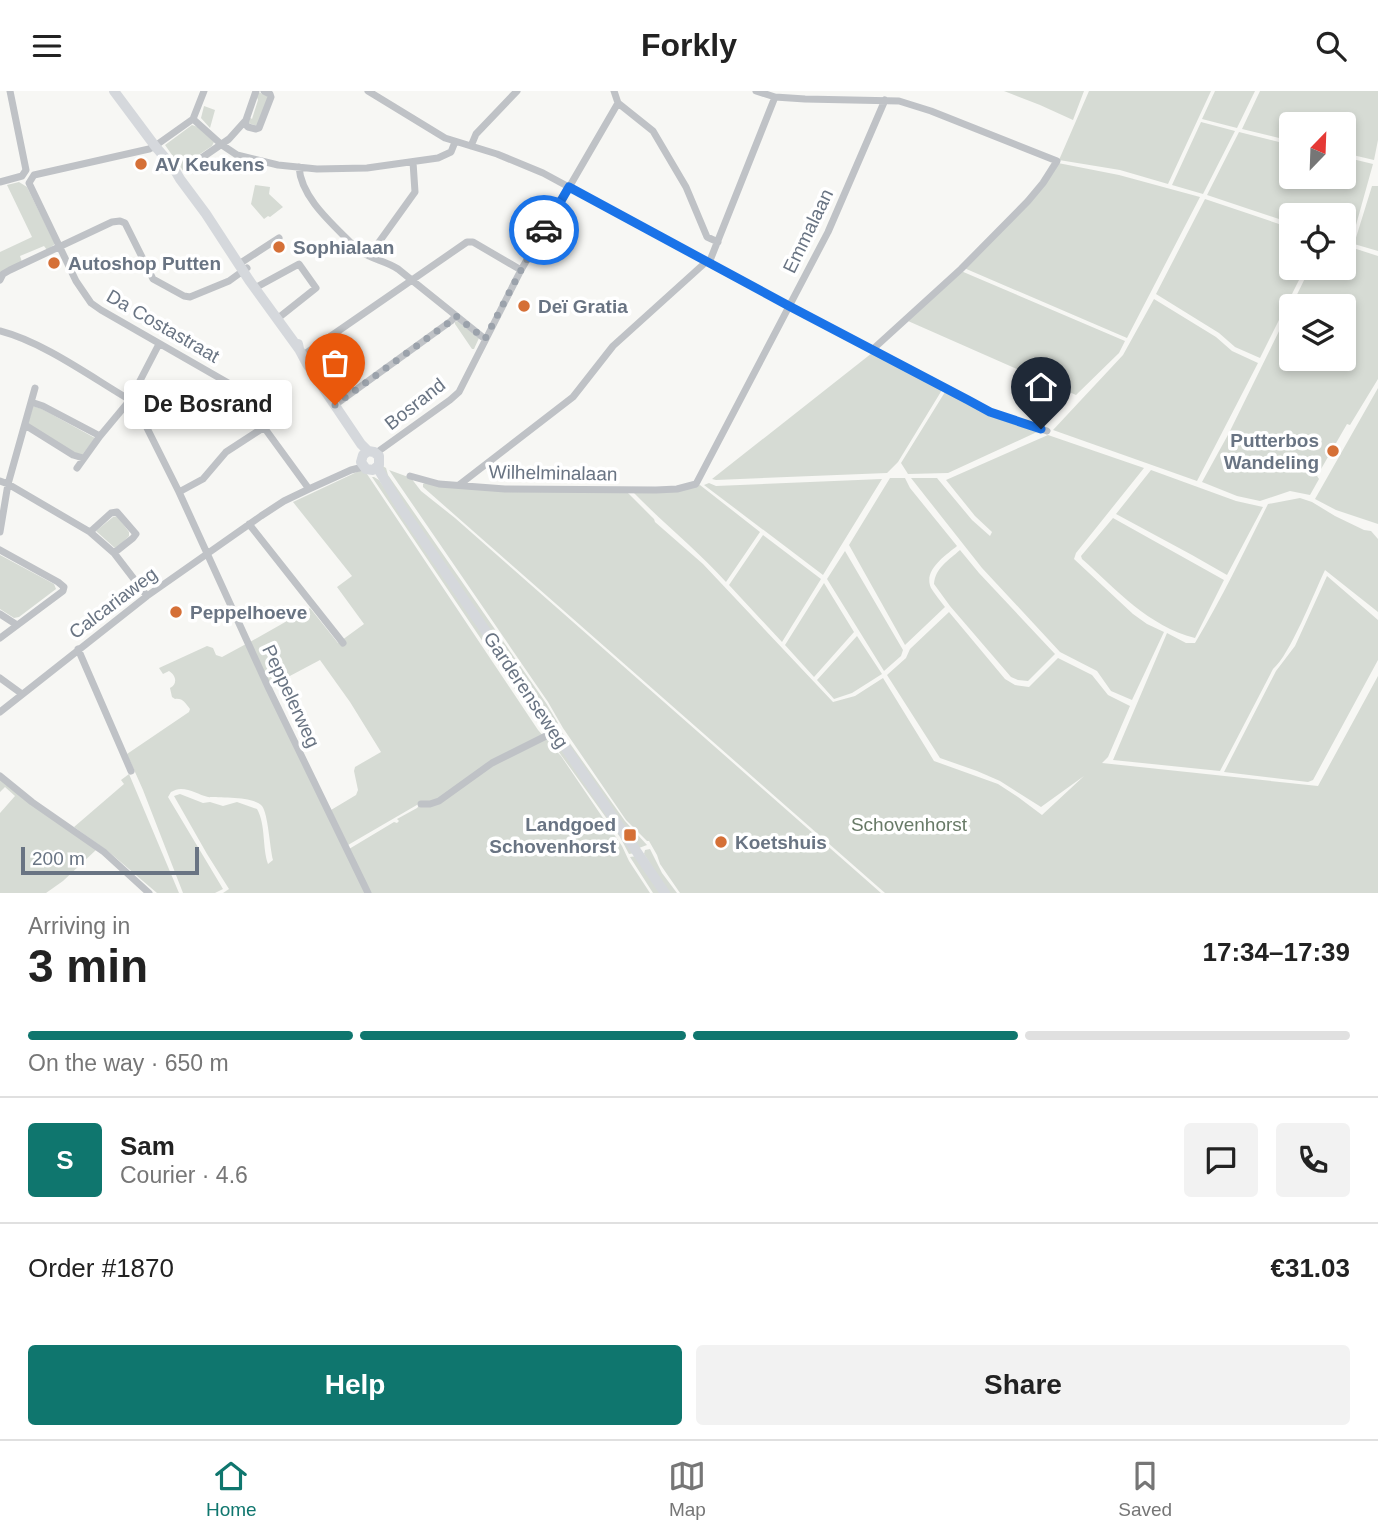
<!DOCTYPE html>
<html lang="en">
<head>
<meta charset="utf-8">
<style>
  body { margin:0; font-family:Helvetica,sans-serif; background:#f2f2f2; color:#222; height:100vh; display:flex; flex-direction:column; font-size:26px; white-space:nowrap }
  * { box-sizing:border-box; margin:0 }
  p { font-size:23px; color:#767676 }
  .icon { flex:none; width:38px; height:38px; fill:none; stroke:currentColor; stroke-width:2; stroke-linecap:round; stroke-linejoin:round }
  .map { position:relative; height:802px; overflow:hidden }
  .drawer { display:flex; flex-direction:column; background:#fff; flex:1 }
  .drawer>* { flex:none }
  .needle { width:46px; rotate:23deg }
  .controls { position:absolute; left:1279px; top:21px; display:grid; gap:14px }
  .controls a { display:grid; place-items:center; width:77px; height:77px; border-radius:7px; background:#fff; box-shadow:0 4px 10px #0003; font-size:35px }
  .scale { position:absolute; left:21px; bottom:18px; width:178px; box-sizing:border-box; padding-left:7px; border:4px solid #697483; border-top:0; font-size:19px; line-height:24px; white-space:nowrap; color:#697483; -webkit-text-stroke:5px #fff; paint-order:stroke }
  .pin { position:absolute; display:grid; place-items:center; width:60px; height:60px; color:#fff; margin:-72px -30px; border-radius:50% 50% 50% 0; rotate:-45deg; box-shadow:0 0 7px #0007 }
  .pin .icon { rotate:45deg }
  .courier { position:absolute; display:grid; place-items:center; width:70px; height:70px; margin:-35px; border:5px solid #1a73e8; border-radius:50%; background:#fff; color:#222; box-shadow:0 2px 9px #0007 }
  .bubble { position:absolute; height:49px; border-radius:7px; background:#fff; box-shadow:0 4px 10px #0003; font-size:23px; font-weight:700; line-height:49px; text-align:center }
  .head em { font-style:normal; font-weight:700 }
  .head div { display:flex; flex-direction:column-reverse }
  .head { display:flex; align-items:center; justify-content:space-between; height:119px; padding:0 28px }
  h1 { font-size:46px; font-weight:700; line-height:52px }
  .bar { display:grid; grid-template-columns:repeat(4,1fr); gap:10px 7px; align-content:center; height:84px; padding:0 28px }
  .bar i { height:9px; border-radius:5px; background:#e0e0e0 }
  .bar .current { background:#0f766e }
  .bar p { grid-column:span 4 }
  .line { display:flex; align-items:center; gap:18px; padding:0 28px; border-top:2px solid #e0e0e0 }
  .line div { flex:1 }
  .round { display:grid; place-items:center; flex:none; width:74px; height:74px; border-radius:7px; background:#f2f2f2 }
  .cta { display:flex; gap:14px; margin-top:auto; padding:14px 28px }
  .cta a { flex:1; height:80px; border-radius:7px; background:#0f766e; color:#fff; font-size:28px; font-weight:700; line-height:80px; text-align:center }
  .cta a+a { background:#f2f2f2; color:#222 }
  header { display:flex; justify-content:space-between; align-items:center; height:91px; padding:0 28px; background:#fff; font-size:32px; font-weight:700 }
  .tabs { display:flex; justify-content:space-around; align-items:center; height:98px; border-top:2px solid #e0e0e0; background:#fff; font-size:19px; color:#767676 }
  .tabs a { display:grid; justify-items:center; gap:4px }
  .tabs .current { color:#0f766e }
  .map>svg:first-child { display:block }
</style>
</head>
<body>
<header><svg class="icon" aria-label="menu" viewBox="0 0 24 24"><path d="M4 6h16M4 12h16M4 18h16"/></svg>Forkly<svg class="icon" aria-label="search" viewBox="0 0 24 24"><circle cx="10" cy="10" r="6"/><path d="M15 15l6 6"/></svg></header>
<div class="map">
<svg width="1378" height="802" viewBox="0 0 1378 802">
  <rect width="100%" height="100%" fill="#f7f7f4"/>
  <path fill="#d6dbd4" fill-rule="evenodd" d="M1004,0H1084L1073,29L1040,14Z
    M1089,0H1211L1168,93L1120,79L1059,69Z
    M1215,0H1255L1237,37L1202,28Z
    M1260,0H1378V49L1374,69L1344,62V33H1292L1291,50L1242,38Z
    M258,1L268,5L258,35L248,32L249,26L252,28L258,9L256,4Z
    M204,15L215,19L210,37L201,27Z
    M1201,31L1235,40L1203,103L1172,94Z
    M192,34L198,36L214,51L212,55L194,67L192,65L184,70L187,79L184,81L165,54Z
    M1239,41L1291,54L1292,86H1344V66L1373,73L1351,152L1344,149V124H1292L1291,132L1207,104Z
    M1058,72L1119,84L1200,106L1127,247L964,177Z
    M19,91L27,96L55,153L47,159L44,155L20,165L22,171L0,183V161L32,146L7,94Z
    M255,94L270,96L269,103L283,116L270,126L268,125L264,128L251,113Z
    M1372,95H1378V160L1354,153Z
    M1205,108L1291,137L1292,177H1305L1260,267L1235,256L1219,242L1156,203Z
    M1344,154L1378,165V288L1350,334L1347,333L1317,385L1319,388L1310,404L1290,400L1260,410L1237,405L1202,391L1229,342L1310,177H1344ZM1292,215H1344V268H1292Z
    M961,180L1125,250L1119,262L1076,304L908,230Z
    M1154,208L1216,246L1232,260L1258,272L1197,390L1053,339L1123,264Z
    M457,230L479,247L474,258H472L455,233V231Z
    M872,262L942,299L898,371L887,382L716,389L712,388Z
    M1378,297V433L1336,419L1315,408Z
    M945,301L990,325L1037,341L948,382L908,383L901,372Z
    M33,315L42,318L95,347L82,364L74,362L28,333Z
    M1048,344L1144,377L1076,462L1074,468L1133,523L1147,533L1164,541L1132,609L1111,600L1097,580L1060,561L982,477L911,387H937L972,429L990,445L992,441L975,425L946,389Z
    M381,374L386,377L388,384L546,612L558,632L555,636L401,410Z
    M389,379L411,387L421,400L455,427L881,802H680L660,773L657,764L649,750H647L626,729L563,637L548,611Z
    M1151,379L1236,410L1263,416L1227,484L1192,464L1116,423Z
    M359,380H365L538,639L545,647H547C552,652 555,659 561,665L622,755L629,770L650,802H370L349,758L394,731L397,732L399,730L397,728L417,717L422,711L348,754L331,719L356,704L358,699L354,680L355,676L381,661L350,611L320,569L271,595L250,551L310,517L338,552L364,533L337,496L352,485L293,411Z
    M372,386H374L379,389L550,637L545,643Z
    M890,387H905L910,397L957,455C945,465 923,479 931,497C935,503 940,510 945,516L905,554L849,454Z
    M882,388L823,484L704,394L709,392L716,395Z
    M425,392L627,401L654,428L655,431L703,473L833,611L855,605L883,587L934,670L998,693L1018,706L1042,724L1084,685L1041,716L1000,690L977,680L940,667L887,584L906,567L910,558L949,521L1005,588L1015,594L1029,596L1058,567L1092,584L1108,604L1130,615L1108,666L1102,672L1318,695L1378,585V802H885L423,396V393Z
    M700,394L760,441L726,491C697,459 663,432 633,401H677Z
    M1300,407L1312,411L1335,425L1364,439L1371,440L1378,448V521L1325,479C1314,502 1290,564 1273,578L1220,680L1113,669L1167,542L1186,552H1195C1222,507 1245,459 1268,413Z
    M117,425L129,441V445L116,458L96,440L113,426Z
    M1113,427L1224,489L1195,547C1148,535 1117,499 1082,468L1081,465Z
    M763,444L821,488L782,551L729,494Z
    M960,459L979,482L1055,563L1028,590L1018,589L1011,586L950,515L934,493C935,477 949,469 960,459Z
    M845,460L903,559L901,565L884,580L827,488Z
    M0,464L54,493L56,498L19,526L14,527L0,518Z
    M1327,485L1378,529V569L1313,689L1308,691L1224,681L1276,580L1295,555Z
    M824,492L854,541L814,586L785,554Z
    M857,545L882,583L852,602L834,608L817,589Z
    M246,553L365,802H223L229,798L207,763L174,705L180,703L203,712L210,711L223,715L237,711L257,718C266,734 262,756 268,773L273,769C270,758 268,722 262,715C253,705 221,707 208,706C199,704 191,698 181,698C177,698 175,699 171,701L168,706L223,798L215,802H183L143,699L127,663L189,621L190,618C185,612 183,607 175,608L172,606L170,597C178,593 176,584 169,580L163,583L159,577L207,555L213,557L216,564L222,566Z
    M559,637L625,730L647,754L639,757L556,638Z
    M554,645L635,762L629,763L620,746L548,646Z
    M129,683L179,802H157L109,761L74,736L124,693L121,689Z
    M0,687L97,758L63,790L46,802H0V722L15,705L5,696L0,701Z
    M650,758L662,782L677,802H669L644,763L645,759Z
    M637,765L662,802H653L630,766Z"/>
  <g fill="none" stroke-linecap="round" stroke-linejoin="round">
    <path stroke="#bfc2c6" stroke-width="7" d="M204,0L193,28L155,55L149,58L34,84L29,92L76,190L91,212L101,219L230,293L239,302L309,398
      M368,0L445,47L497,63L543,82L789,215L991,321L1047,340
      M756,0L775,6L805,8L899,10L931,20L1057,70L1043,92L1028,110L961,178L872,259
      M618,12L653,40L686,96L707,146L718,151
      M193,28L222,54L237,64L278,74L317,78L367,77L438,67L451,61L455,51
      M246,29L245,33L248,36L256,38L259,37L271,6L270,3L264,0
      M471,55L476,43L517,0
      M299,76C301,108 335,135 356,157C368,168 385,169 398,178L485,248
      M187,77L229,48L246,29L256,0
      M0,91L22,85L26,79L10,0
      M369,165L415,101L413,71
      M709,172L775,6
      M239,173L279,147
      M0,189L3,183L10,179L112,131L120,130L125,132L153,188L184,205L190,206L229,190L247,177
      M255,197L299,173L316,197L277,228
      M0,240C43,251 91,286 130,309L137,317L179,401L269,598L368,802
      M302,265L467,151H473L521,179
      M31,311L43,315L100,345
      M335,314L451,230L456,225
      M25,334L73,364L83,367
      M376,362L450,309L459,301L521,179L618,12L614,0
      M77,377L100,345L130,309L159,253
      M410,385L439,393L505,398L656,399L677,398L696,393L828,141L885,9
      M0,390L8,393L90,441
      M459,394L573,306L613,255L706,171
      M179,401L203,388L226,361L263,337
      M249,433L343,552
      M0,441L8,393L35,297
      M0,459L58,491L64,496L63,500L0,547
      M114,462L133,447L136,443L117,421L111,422L90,441L114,462L147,505
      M0,523L17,534
      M78,558L131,680
      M0,587L22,603
      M0,621L147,505L261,425L284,410L309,398L351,379L363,376
      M0,685L32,711L104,761L149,802
      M421,713H430L439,710L492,672L546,645L554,639"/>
    <path stroke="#d5d8dc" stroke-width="10" d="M114,0L155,55L173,76L180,88L206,123L249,189L299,258
      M298,253L299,258L307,273L361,353L368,360L374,361L379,365V374L373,379L366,378L361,371L363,364L368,360
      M377,376L402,418L665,802"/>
  </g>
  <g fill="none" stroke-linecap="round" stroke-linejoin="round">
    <path stroke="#9ba2ab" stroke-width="7" stroke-dasharray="0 12.6" d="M335,314L451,230L456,225L485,248L521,179L544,139"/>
    <path stroke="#1a73e8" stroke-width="9" d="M544,139L569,96L789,215L968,309L990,321L1041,338"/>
  </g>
  <g fill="#d57037" stroke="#fff" stroke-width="2.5">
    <circle cx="141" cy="73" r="7"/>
    <circle cx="279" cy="156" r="7"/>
    <circle cx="54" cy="172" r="7"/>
    <circle cx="524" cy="215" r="7"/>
    <circle cx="1333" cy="360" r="7"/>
    <circle cx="176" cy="521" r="7"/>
    <rect x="623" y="737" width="14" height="14" rx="3.5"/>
    <circle cx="721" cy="751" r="7"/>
  </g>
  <g text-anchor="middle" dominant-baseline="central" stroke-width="7" stroke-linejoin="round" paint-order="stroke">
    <g font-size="19" font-weight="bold" fill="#697483" stroke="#fff" text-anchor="start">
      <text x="155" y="73">AV Keukens</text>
      <text x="293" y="156">Sophialaan</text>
      <text x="68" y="172">Autoshop Putten</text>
      <text x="538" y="215">Deï Gratia</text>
      <text x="1319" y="349" text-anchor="end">Putterbos<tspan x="1319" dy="22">Wandeling</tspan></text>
      <text x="190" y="521">Peppelhoeve</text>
      <text x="616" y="733" text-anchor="end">Landgoed<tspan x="616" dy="22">Schovenhorst</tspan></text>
      <text x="735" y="751">Koetshuis</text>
    </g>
    <g font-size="19" fill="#697483" stroke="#fff">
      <text transform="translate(808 140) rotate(-64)">Emmalaan</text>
      <text transform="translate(163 235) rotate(30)">Da Costastraat</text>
      <text transform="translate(415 313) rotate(-38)">Bosrand</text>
      <text transform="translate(553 382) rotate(1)">Wilhelminalaan</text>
      <text transform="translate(113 512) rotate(-37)">Calcariaweg</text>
      <text transform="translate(526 599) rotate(56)">Garderenseweg</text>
      <text transform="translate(291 605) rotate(65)">Peppelerweg</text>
    </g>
    <g font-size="19" fill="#687a67" stroke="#fff">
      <text x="909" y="733">Schovenhorst</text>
    </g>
  </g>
</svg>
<div class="controls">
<a><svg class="needle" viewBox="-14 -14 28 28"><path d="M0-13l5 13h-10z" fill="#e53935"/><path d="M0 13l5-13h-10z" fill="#767676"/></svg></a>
<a><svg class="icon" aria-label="locate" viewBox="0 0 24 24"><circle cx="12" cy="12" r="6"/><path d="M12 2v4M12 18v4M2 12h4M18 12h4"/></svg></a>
<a><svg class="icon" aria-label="layers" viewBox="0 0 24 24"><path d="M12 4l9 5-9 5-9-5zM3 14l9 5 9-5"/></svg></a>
</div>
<div class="scale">200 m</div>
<div class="pin" style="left:335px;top:314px;background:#ea580c"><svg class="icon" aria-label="bag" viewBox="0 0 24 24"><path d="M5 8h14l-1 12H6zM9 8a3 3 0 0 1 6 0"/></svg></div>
<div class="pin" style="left:1041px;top:338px;background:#1f2937"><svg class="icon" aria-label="home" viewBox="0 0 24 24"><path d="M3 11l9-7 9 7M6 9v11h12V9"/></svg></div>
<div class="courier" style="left:544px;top:139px"><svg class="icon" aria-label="car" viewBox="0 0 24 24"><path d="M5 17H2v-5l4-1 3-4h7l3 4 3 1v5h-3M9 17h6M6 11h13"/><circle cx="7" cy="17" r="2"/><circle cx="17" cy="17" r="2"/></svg></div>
<div class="bubble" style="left:124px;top:289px;width:168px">De Bosrand</div>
</div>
<section class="drawer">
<div class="head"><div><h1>3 min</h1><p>Arriving in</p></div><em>17:34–17:39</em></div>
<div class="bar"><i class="current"></i><i class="current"></i><i class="current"></i><i></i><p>On the way · 650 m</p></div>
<div class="line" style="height:126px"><b class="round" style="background:#0f766e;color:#fff">S</b><div><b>Sam</b><p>Courier · 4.6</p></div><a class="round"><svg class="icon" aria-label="chat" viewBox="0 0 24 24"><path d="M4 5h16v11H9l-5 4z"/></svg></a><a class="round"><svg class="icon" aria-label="phone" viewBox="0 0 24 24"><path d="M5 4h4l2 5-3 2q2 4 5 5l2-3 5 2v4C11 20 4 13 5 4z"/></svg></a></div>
<div class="line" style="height:91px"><div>Order #1870</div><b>€31.03</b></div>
<div class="cta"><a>Help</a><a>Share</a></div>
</section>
<nav class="tabs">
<a class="current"><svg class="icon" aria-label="home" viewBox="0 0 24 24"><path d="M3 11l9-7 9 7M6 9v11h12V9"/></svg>Home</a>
<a><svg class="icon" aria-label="map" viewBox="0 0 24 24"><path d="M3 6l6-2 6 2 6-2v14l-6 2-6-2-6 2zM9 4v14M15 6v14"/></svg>Map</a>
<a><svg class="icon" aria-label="saved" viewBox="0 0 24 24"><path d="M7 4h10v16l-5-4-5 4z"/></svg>Saved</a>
</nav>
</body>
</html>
